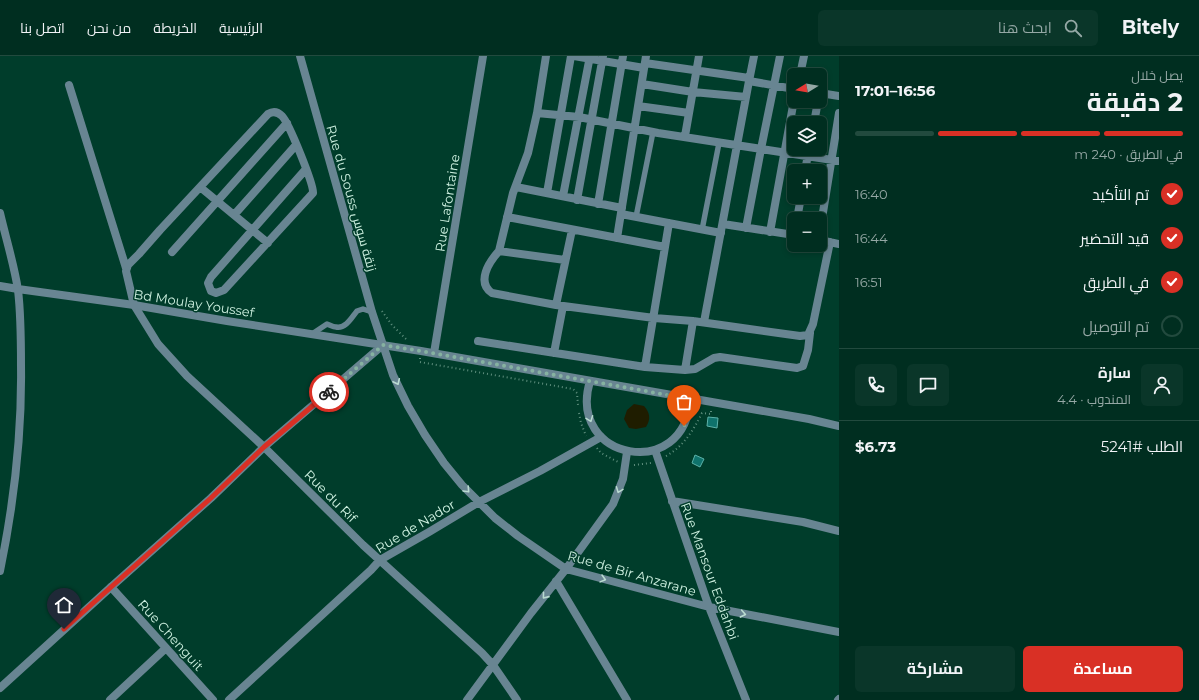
<!DOCTYPE html>
<html lang="ar">
<head>
<meta charset="utf-8">
<style>
  body { margin:0; font-family:Montserrat,Cairo,sans-serif; background:#0a3629; color:#f1f3f6; direction:rtl; height:100vh; display:flex; flex-direction:column; font-size:15px; white-space:nowrap }
  * { box-sizing:border-box; margin:0 }
  p { font-size:13px; color:#95a8a5 }
  .icon { flex:none; width:22px; height:22px; fill:none; stroke:currentColor; stroke-width:2; stroke-linecap:round; stroke-linejoin:round }
  .map { position:relative; flex:1; overflow:hidden; direction:ltr }
  .panel { display:flex; flex-direction:column; background:#002e20; width:360px }
  .panel>* { flex:none }
  .needle { width:26px; rotate:259deg }
  .fabs { position:absolute; left:787px; top:12px; display:grid; gap:8px }
  .fabs a { display:grid; place-items:center; width:40px; height:40px; border-radius:6px; background:#002e20; box-shadow:0 2px 6px #0003,0 0 0 1px #224a3e; font-size:20px }
  .pin { position:absolute; display:grid; place-items:center; width:34px; height:34px; color:#fff; margin:-41px -17px; border-radius:50% 50% 50% 0; rotate:-45deg; box-shadow:0 0 4px #0007 }
  .pin .icon { rotate:45deg }
  .courier { position:absolute; display:grid; place-items:center; width:40px; height:40px; margin:-20px; border:3px solid #d93025; border-radius:50%; background:#fff; color:#222; box-shadow:0 1px 5px #0007 }
  .headline em { font-style:normal; font-weight:700 }
  .headline div { display:flex; flex-direction:column-reverse }
  .headline { display:flex; align-items:center; justify-content:space-between; height:68px; padding:0 16px }
  h1 { font-size:26px; font-weight:700; line-height:30px }
  .bar { display:grid; grid-template-columns:repeat(4,1fr); gap:6px 4px; align-content:center; height:48px; padding:0 16px }
  .bar i { height:5px; border-radius:3px; background:#224a3e }
  .bar .current { background:#d93025 }
  .bar p { grid-column:span 4 }
  .line { display:flex; align-items:center; gap:10px; padding:0 16px; border-top:1px solid #224a3e }
  .line div { flex:1 }
  .round { display:grid; place-items:center; flex:none; width:42px; height:42px; border-radius:6px; background:#0a3629 }
  ol { padding:0 16px; list-style:none }
  li { display:flex; align-items:center; gap:12px; height:44px }
  li p { margin-inline-start:auto }
  li .icon { padding:4px; border-radius:50%; background:#d93025; color:#fff; stroke-width:4 }
  li:last-child { color:#95a8a5 }
  li i { width:22px; height:22px; border:2px solid #224a3e; border-radius:50% }
  .button { display:flex; gap:8px; margin-top:auto; padding:8px 16px }
  .button a { flex:1; height:46px; border-radius:6px; background:#d93025; color:#fff; font-size:16px; font-weight:700; line-height:46px; text-align:center }
  .button a+a { background:#0a3629; color:#f1f3f6 }
  header { display:flex; align-items:center; gap:24px; box-sizing:border-box; height:56px; padding:0 20px; background:#002e20; border-bottom:1px solid #224a3e }
  header strong { font-size:19px }
  nav { display:flex; gap:22px; margin-inline-start:auto; font-size:14px }
  .search { width:280px; height:36px; background:#0a3629; display:flex; align-items:center; gap:10px; box-sizing:border-box; padding:0 14px; border-radius:6px; color:#95a8a5; font-size:15px }
  main { display:flex; flex:1; min-height:0 }
  .map>svg:first-child { display:block }
</style>
</head>
<body>
<header>
<strong>Bitely</strong>
<div class="search"><svg class="icon" aria-label="search" viewBox="0 0 24 24"><circle cx="10" cy="10" r="6"/><path d="M15 15l6 6"/></svg>ابحث هنا</div>
<nav><a>الرئيسية</a><a>الخريطة</a><a>من نحن</a><a>اتصل بنا</a></nav>
</header>
<main>
<section class="panel">
<div class="headline"><div><h1>2 دقيقة</h1><p>يصل خلال</p></div><em>16:56–17:01</em></div>
<div class="bar"><i class="current"></i><i class="current"></i><i class="current"></i><i></i><p>في الطريق · 240 m</p></div>
<ol>
<li><svg class="icon" aria-label="check" viewBox="0 0 24 24"><path d="M5 12l5 5 9-10"/></svg>تم التأكيد<p>16:40</p></li>
<li><svg class="icon" aria-label="check" viewBox="0 0 24 24"><path d="M5 12l5 5 9-10"/></svg>قيد التحضير<p>16:44</p></li>
<li><svg class="icon" aria-label="check" viewBox="0 0 24 24"><path d="M5 12l5 5 9-10"/></svg>في الطريق<p>16:51</p></li>
<li><i></i>تم التوصيل</li>
</ol>
<div class="line" style="height:72px"><a class="round"><svg class="icon" aria-label="person" viewBox="0 0 24 24"><circle cx="12" cy="8" r="4"/><path d="M4 21q1-7 8-7t8 7"/></svg></a><div><b>سارة</b><p>المندوب · 4.4</p></div><a class="round"><svg class="icon" aria-label="chat" viewBox="0 0 24 24"><path d="M4 5h16v11H9l-5 4z"/></svg></a><a class="round"><svg class="icon" aria-label="phone" viewBox="0 0 24 24"><path d="M5 4h4l2 5-3 2q2 4 5 5l2-3 5 2v4C11 20 4 13 5 4z"/></svg></a></div>
<div class="line" style="height:52px"><div>الطلب #5241</div><b>$6.73</b></div>
<div class="button"><a>مساعدة</a><a>مشاركة</a></div>
</section>
<div class="map">
<svg width="839" height="644" viewBox="0 0 839 644">
  <rect width="100%" height="100%" fill="#003d2b"/>
  <path fill="#1f1d00" d="M634,348L644,350C650,357 651,363 646,371L636,373L629,372L624,363L627,354Z"/>
  <path fill="#0f736c" stroke="#5db2a9" d="M708,361L718,362L717,372L707,370Z
    M695,399L704,403L700,411L692,407Z"/>
  <g fill="none" stroke-linecap="round" stroke-linejoin="round">
    <path stroke="#5d8e7d" stroke-width="2" stroke-dasharray="1 3" stroke-linecap="butt" d="M382,255L392,269L406,283
      M420,302V306L573,333L577,337L578,349
      M579,357L581,367L586,380
      M597,392L601,397L618,406
      M666,400C683,391 693,375 702,357L711,358V355
      M634,409L651,407"/>
    <path stroke="#688592" stroke-width="5.5" d="M636,161L653,76
      M702,174L719,87
      M312,278L327,268C330,269 333,271 336,271C346,273 352,261 357,255L363,253L372,256"/>
    <path stroke="#688592" stroke-width="8" d="M300,0L372,256L393,319L408,350L425,379L444,407L462,429L495,462L518,480L566,513L709,551L839,576
      M546,0L537,57L528,97L513,137L499,195L565,204
      M574,0L644,12
      M645,7L749,22
      M800,19L804,0
      M749,25L794,33
      M642,28L693,36L746,41
      M69,29L126,212
      M820,37L839,40
      M638,50L689,57
      M537,57L579,61L658,77L839,105
      M814,67L818,45
      M685,80L699,0
      M306,113L211,221L208,227L211,235L216,237L224,234L313,137C314,129 289,67 282,60C278,56 273,55 268,58L160,174L139,198L128,209L126,215L134,249L158,288L187,320L264,391L363,489L482,597L493,609L517,644
      M805,115L809,93
      M200,131L268,187
      M516,131L622,152
      M547,137L571,0
      M563,140L590,0
      M577,144L603,0
      M598,148L623,0
      M621,158L721,177
      M234,159L296,89
      M507,161L665,191
      M797,163L801,141
      M723,168L794,179
      M746,172L761,93L780,0
      M820,175L839,57
      M770,176L794,44
      M617,182L646,0
      M820,184L839,188
      M499,195C489,206 476,226 492,237L556,249L654,262L693,265L800,280L808,279L813,268L830,186
      M172,196L287,67
      M0,230L18,233
      M556,249L572,174
      M704,266L749,25L754,0
      M478,285L645,311L685,314L695,313L714,302L720,301L797,312L803,310L808,294L810,277
      M434,297L483,0
      M554,297L563,250
      M645,311L669,167
      M685,314L693,265
      M655,394L709,551L746,644
      M672,445L803,466L839,475
      M556,525L627,644
      M111,531L213,644
      M110,644L166,592
      M229,644L371,514L380,504L429,476L479,446L540,415L601,381
      M467,644L531,557L566,513L613,448L623,423L627,396
      M838,644L839,643"/>
    <path stroke="#688592" stroke-width="8" d="M0,157C6,183 14,208 18,234C21,259 21,285 21,310C22,379 14,447 0,515
      M18,233L134,249L227,265L421,295L809,363L839,370
      M590,325C566,405 686,426 690,343
      M0,632L111,531L211,442L264,391L383,289"/>
  </g>
  <defs><path id="oneway-chevron" d="M-2-3.5L2.5 0L-2 3.5" fill="none" stroke-width="1.6" stroke-linecap="round" stroke-linejoin="round"/></defs>
  <g stroke="#badbd1">
    <use href="#oneway-chevron" transform="translate(397 326) rotate(65)"/>
    <use href="#oneway-chevron" transform="translate(590 363) rotate(69)"/>
    <use href="#oneway-chevron" transform="translate(467 434) rotate(47)"/>
    <use href="#oneway-chevron" transform="translate(619 434) rotate(111)"/>
    <use href="#oneway-chevron" transform="translate(603 523) rotate(15)"/>
    <use href="#oneway-chevron" transform="translate(545 540) rotate(129)"/>
    <use href="#oneway-chevron" transform="translate(743 558) rotate(11)"/>
  </g>
  <g fill="none" stroke-linecap="round" stroke-linejoin="round">
    <path stroke="#86b2a1" stroke-width="4" stroke-dasharray="0 7.2" d="M329,336L383,289L421,295L690,343L688,362L684,370"/>
    <path stroke="#d93025" stroke-width="5" d="M64,573L211,442L264,391L329,336"/>
  </g>
  <g text-anchor="middle" dominant-baseline="central" stroke-width="3" stroke-linejoin="round" paint-order="stroke">
    <g font-size="13" fill="#cef1e1" stroke="#003d2b">
      <text transform="translate(352 142) rotate(74)">Rue du Souss زنقة سوس</text>
      <text transform="translate(447 147) rotate(-81)">Rue Lafontaine</text>
      <text transform="translate(194 247) rotate(9)">Bd Moulay Youssef</text>
      <text transform="translate(331 440) rotate(45)">Rue du Rif</text>
      <text transform="translate(415 470) rotate(-31)">Rue de Nador</text>
      <text transform="translate(710 515) rotate(70)">Rue Mansour Eddahbi</text>
      <text transform="translate(632 517) rotate(16)">Rue de Bir Anzarane</text>
      <text transform="translate(171 579) rotate(48)">Rue Chenguit</text>
    </g>
  </g>
</svg>
<div class="fabs">
<a><svg class="needle" viewBox="-14 -14 28 28"><path d="M0-13l5 13h-10z" fill="#e53935"/><path d="M0 13l5-13h-10z" fill="#95a8a5"/></svg></a>
<a><svg class="icon" aria-label="layers" viewBox="0 0 24 24"><path d="M12 4l9 5-9 5-9-5zM3 14l9 5 9-5"/></svg></a>
<a>+</a>
<a>−</a>
</div>
<div class="pin" style="left:684px;top:370px;background:#ea580c"><svg class="icon" aria-label="bag" viewBox="0 0 24 24"><path d="M5 8h14l-1 12H6zM9 8a3 3 0 0 1 6 0"/></svg></div>
<div class="pin" style="left:64px;top:573px;background:#1f2937"><svg class="icon" aria-label="home" viewBox="0 0 24 24"><path d="M3 11l9-7 9 7M6 9v11h12V9"/></svg></div>
<div class="courier" style="left:329px;top:336px"><svg class="icon" aria-label="bike" viewBox="0 0 24 24"><circle cx="6" cy="16" r="4"/><circle cx="18" cy="16" r="4"/><path d="M6 16l4-8h5l3 8M10 8l3 8H6M13 5h3"/></svg></div>
</div>
</main>
</body>
</html>
